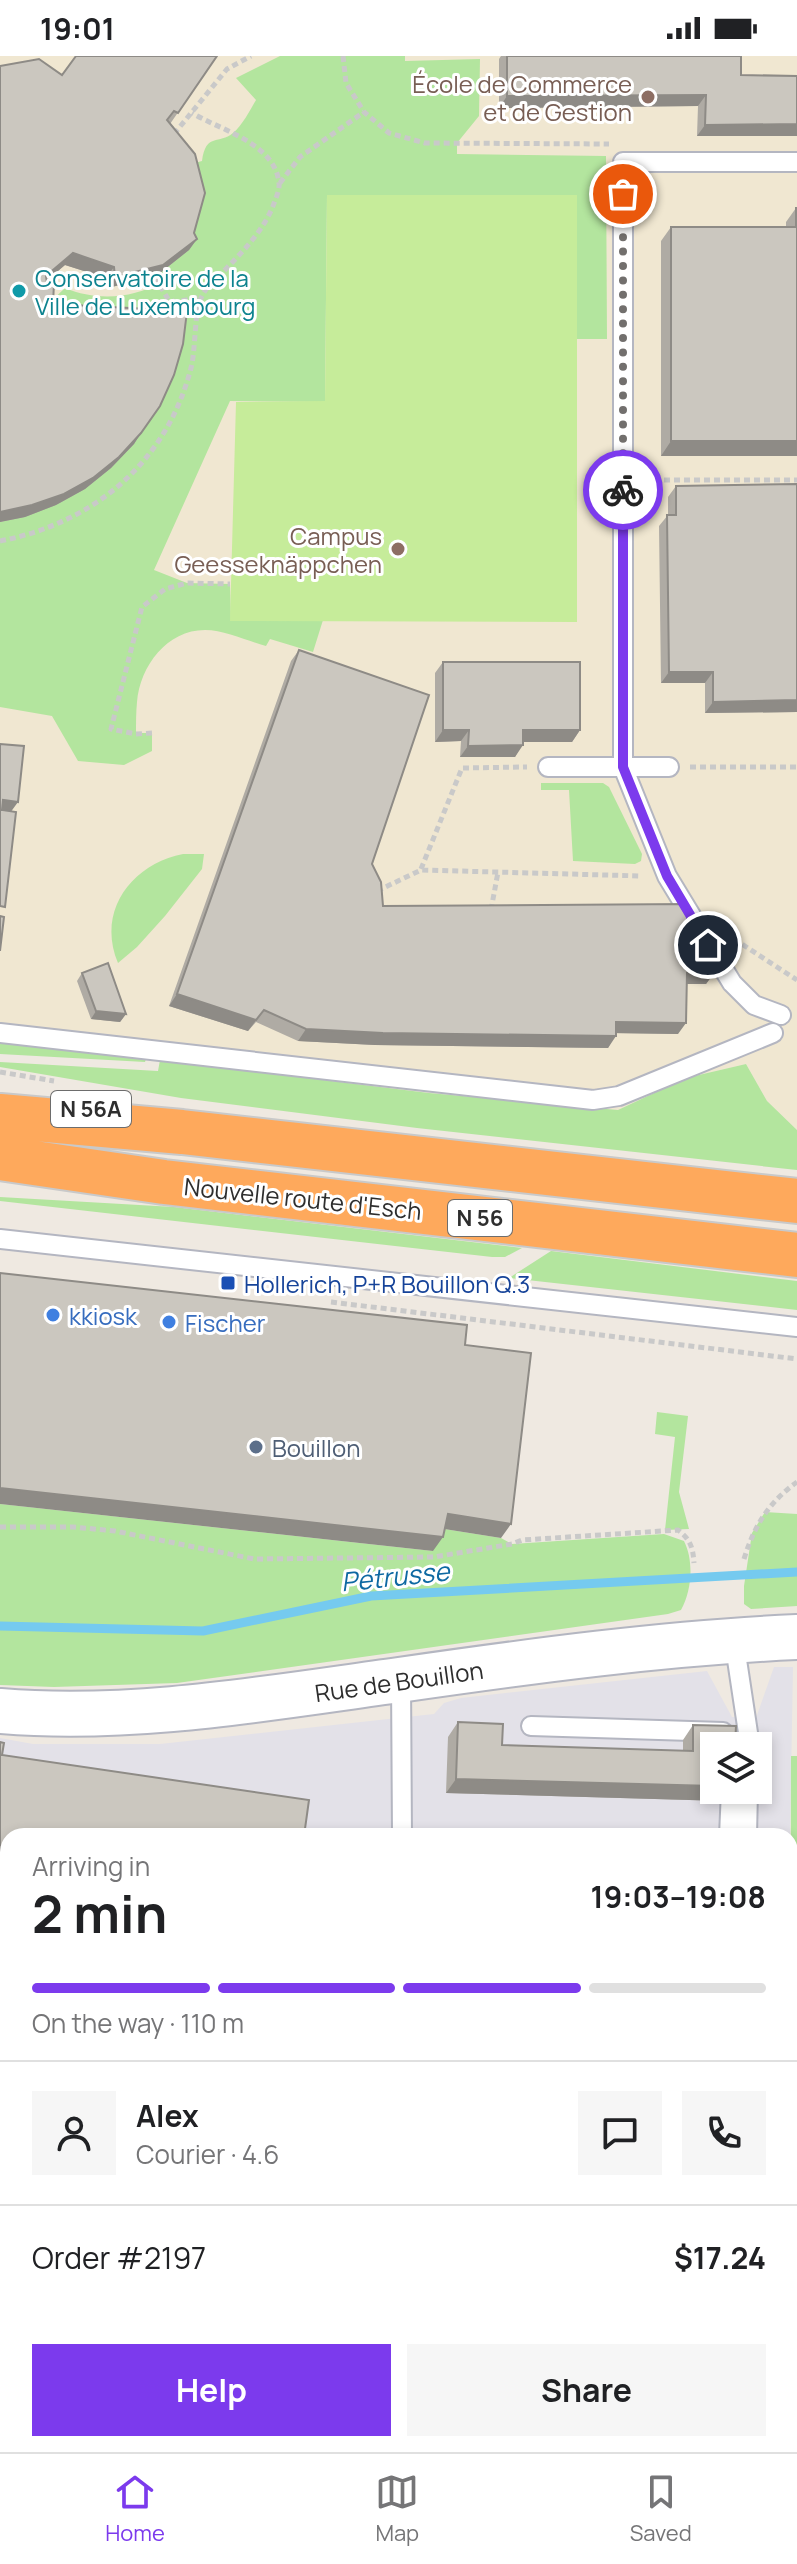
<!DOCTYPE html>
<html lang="en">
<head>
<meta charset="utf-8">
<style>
  body { margin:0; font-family:Manrope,sans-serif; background:#f6f6f6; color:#202124; height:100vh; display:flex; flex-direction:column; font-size:30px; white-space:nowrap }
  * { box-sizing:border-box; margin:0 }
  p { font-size:26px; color:#757577 }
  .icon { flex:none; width:44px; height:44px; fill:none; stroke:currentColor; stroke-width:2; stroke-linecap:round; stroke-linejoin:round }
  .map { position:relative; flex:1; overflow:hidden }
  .drawer { position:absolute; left:0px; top:1772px; width:798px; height:624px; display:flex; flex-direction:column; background:#fff; border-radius:24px 24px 0 0; box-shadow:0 4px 12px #0003 }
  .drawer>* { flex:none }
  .controls { position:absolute; left:700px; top:1676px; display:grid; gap:16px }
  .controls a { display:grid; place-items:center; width:72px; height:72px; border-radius:0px; background:#fff; box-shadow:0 4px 12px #0003; font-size:40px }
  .pin { position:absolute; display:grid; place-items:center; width:68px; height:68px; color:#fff; margin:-34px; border:4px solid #fff; border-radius:50%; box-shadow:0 2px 8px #0007 }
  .courier { position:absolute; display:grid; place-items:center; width:80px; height:80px; margin:-40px; border:6px solid #7c3aed; border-radius:50%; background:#fff; color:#222; box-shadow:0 2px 10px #0007 }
  .summary em { font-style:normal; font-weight:700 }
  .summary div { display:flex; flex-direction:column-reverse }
  .summary { display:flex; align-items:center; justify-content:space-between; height:136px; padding:0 32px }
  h1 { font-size:52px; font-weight:700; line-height:60px }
  .bar { display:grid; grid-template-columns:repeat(4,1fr); gap:12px 8px; align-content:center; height:96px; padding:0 32px }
  .bar i { height:10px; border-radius:6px; background:#e0e0e0 }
  .bar .active { background:#7c3aed }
  .bar p { grid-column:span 4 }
  .line { display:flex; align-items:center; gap:20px; padding:0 32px; border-top:2px solid #e0e0e0 }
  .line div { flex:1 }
  .round { display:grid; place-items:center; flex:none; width:84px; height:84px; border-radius:0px; background:#f6f6f6 }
  .button { display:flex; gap:16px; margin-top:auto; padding:16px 32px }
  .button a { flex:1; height:92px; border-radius:0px; background:#7c3aed; color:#fff; font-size:32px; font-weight:700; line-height:92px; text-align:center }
  .button a+a { background:#f6f6f6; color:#202124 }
  .status { display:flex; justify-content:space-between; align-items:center; height:56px; padding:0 40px; background:#fff; direction:ltr }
  .status svg { height:22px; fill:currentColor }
  .menu { display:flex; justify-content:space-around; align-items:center; height:112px; border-top:2px solid #e0e0e0; background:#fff; font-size:22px; color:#757577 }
  .menu a { display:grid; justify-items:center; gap:4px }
  .menu .active { color:#7c3aed }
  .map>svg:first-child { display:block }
</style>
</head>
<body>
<div class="status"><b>19:01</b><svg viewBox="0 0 49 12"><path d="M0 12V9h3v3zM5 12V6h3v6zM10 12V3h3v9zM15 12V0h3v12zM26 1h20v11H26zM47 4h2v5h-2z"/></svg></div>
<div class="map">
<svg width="797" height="2396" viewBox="0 0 797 2396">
  <rect width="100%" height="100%" fill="#efe9e1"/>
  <path fill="#e3e1e8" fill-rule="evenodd" d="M774,1611H793L790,1780H8V2388H669L668,2396H0V1682L33,1688H160L434,1658L444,1647L461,1642L707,1615L732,1661L756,1662ZM714,1690H758V1734H714Z"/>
  <path fill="#f0e7d1" d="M0,0H797V1074L767,1045L746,1008L686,1022L618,1054L429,1037L0,986Z"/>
  <path fill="#b3e59e" d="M280,0H405V5L480,3L479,60L457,87V98L606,100L607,283H577V139H327L325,346L230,345L154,514L187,527L230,528L231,565L323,564L313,596L270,583L266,590C247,585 225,574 205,574C167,574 140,610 137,646C136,656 136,667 136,677H152V695L124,709L78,705L52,660L0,651V466C55,455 95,429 133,388L46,250L65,232C96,245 132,243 162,226L158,218L187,109L202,105C206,76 219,89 233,77C242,70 250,54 256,44L236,22Z
    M541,727H603L609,731L642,798L641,805L635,808L573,805L569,734H541Z
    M183,798H204L202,813L165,860L137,891L118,907C96,855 132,808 183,798Z
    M0,986L146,1003L145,1006L0,998Z
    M160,1004L429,1037L618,1054L686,1022L746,1008L767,1045L797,1074V1114L417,1072L181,1042L0,1011V1006L158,1015Z
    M0,1141L174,1151L522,1192L505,1201H492L0,1145Z
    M551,1195L797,1225V1254L509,1222Z
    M657,1356L688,1360L679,1436L689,1473L665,1474L675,1381L655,1378Z
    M0,1448L433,1495L438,1472L501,1482L512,1488L664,1478L684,1485C694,1505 692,1534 681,1554L668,1558L177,1627L54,1631L0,1629Z
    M765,1456L797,1458V1550L751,1553L744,1548V1530L752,1477Z
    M791,1700H797V2396H668L669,2388H790Z"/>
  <path fill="#c6ec9a" d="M327,139H577V566L230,565L236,346L325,345Z"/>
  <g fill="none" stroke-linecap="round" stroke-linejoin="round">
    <path stroke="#75caef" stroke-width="9" d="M0,1570L203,1575L371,1540L797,1516"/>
    <g stroke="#b4b6c1" stroke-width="22">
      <path id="lane" d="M548,711H669
        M781,959L754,949L732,927L667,820L623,711V106H797
        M0,977L593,1044L619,1040L773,977
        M0,1183L797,1271
        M734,1584L750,1690
        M401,1624L402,1780
        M531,1670L723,1676L732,1685V1690
        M729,1780L731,1734
        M747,1780L748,1734
        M0,1870L8,1871
        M0,2246L8,2247"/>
    </g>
    <g stroke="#b4b6c1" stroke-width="48">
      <path id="secondary" d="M0,1655C134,1666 267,1642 399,1624C531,1605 664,1587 797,1581"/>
    </g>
    <g stroke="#c9c9c9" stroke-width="48">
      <path id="highway" d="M0,1060L182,1076L797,1145
        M0,1102L164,1126L797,1199"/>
    </g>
    <path stroke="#c9c9c9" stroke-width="5" stroke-dasharray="6 4" stroke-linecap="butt" d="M343,0L346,27L364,56L389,77L425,87L609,88
      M174,78L227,13L251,0
      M280,127L300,101L364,56
      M155,221L168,243L176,246L200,241
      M644,424H797
      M0,485C94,467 167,406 191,312C196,293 194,254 202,240C206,231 215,224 222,217C242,196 262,177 273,150C275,144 280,134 279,127C275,87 220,74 192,57
      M152,677L136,678L111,673L142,551L165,533L187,527L230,528
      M690,711H797
      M421,813L462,712L527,711
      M377,835L421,814L642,820
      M491,854L498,816
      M734,883L797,924
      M0,1016L54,1025
      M331,1246L797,1303
      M0,1471H73L115,1475L254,1503L434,1501L512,1488L522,1484L678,1474C690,1483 693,1491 694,1507
      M744,1503C754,1470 769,1446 797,1426"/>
    <use href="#lane" stroke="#fff" stroke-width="18"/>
    <use href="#secondary" stroke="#fff" stroke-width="44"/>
    <use href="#highway" stroke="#fea95c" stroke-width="44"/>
  </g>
  <path fill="#afaba4" d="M501,0H741V19L797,20V80H697L698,50L499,52V3Z
    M215,3L170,68L194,177L197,183L189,194L155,221L107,232L106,222L65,209L47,224L53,248L141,377L134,388L111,412L85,433L56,449L25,461L0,466V10L62,19Z
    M796,152L797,400H661V185L671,171H786V166Z
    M797,428V656L705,657V627H661L659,470L668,459V441L676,430Z
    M299,594L372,808L383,850L687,902L714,917L706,928H686L678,978L616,977L608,992L375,989L298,985L256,966L248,975L169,950L291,605Z
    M443,606L580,674L572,686H523L515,701H460L461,685L435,686V617Z
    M82,917L126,958L120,966L91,963L77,925Z
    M458,1666L502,1689L683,1695V1684L693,1669L724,1745L446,1737L448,1681Z
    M595,2388H663V2396H595Z"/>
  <path fill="#8e8b86" d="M706,39L698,50L499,52L507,40Z
    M797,68V80H697L705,69Z
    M197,183L189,194L155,221L107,232L115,221Z
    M73,197L114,211L106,222L65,209L38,232L46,220Z
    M141,377L134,388L111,412L85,433L56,449L25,461L0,466V456Z
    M671,385H797V400H661Z
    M669,616H713L705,627H661Z
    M797,644V656L705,657L713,646Z
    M443,674H469L461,685L435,686Z
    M523,674H580L572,686H515Z
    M523,689L515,701H460L468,690Z
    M3,744L18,746L10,757L0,756Z
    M687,917H714L706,928H679Z
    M177,938L264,954L248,975L169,950Z
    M96,955L126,958L120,966L91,963Z
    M616,966L686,967L678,978L608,977Z
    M306,973L616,980L608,992L375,989L298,985Z
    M0,1432L443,1481L433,1495L0,1448Z
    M448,1458L511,1468L501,1482L438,1472Z
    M456,1723L714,1730V1734H732L724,1745L446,1737Z
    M0,1790L8,1791V1807L0,1806Z
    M0,2101L8,2102V2118L0,2116Z"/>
  <path fill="#cbc7bf" stroke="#8e8b86" stroke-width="2" d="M76,0H217L178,57L174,55L167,64L195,98L205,137L194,177L197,183L163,209L115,221L114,211L73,197L46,220L47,227H54L53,248L187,255L183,288L174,319L160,350L141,377L119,401L93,422L64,438L32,449L0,456V10L39,3L62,19Z
    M507,0H741V19L797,20V68L705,69L706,39L507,40Z
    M796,152H797V385H671V171H796Z
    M797,428V644L713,646V616H669L667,459H676V430Z
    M299,594L429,639L372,808L381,826L383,850L687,848V902H714V917H687L686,967L616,966V980L383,977L306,973L264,954L256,964L177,938Z
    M443,606H580V674H523V689L468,690L469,674H443Z
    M0,688L24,690L18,746L3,744L2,754L16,756L5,851L0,850Z
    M0,860L4,861L0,895Z
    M108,907L126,958L96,955L82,917Z
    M0,1217L467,1269L465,1289L531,1297L511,1468L448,1458L443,1481L0,1432Z
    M458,1666L503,1668L502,1689L693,1695V1669L736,1670L735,1690H714V1730L456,1723Z
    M0,1686L4,1687L2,1699L309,1744L304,1780H8V1791L0,1790Z
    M0,1906L8,1907V2102L0,2101Z
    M602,2388H663V2396H602Z"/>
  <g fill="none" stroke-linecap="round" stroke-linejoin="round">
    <path stroke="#726f6d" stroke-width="8" stroke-dasharray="0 14.4" d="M623,138V434"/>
    <path stroke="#7c3aed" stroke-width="10" d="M623,434V711L667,820L708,889"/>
  </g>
  <g fill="#8d6e63" stroke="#fff" stroke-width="3">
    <circle cx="648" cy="41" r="8"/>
    <circle cx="398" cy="493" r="8"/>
  </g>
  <circle fill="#0f9aa8" stroke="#fff" stroke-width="3" cx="19" cy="235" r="8"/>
  <rect fill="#1a4fb4" stroke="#fff" stroke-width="3" x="220" y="1219" width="16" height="16" rx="4"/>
  <g fill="#3f7fe0" stroke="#fff" stroke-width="3">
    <circle cx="53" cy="1259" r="8"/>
    <circle cx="169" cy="1266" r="8"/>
  </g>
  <circle fill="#5c6f8a" stroke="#fff" stroke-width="3" cx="256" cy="1391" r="8"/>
  <g text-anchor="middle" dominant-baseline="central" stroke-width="6" stroke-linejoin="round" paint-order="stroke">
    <g fill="#fff" stroke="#6d6d6d" stroke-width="2">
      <rect x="51" y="1035" width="80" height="36" rx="6"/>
      <rect x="448" y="1144" width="64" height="36" rx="6"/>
    </g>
    <g font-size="22" font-weight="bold" fill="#2e2e2e">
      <text x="91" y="1053">N 56A</text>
      <text x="480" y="1162">N 56</text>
    </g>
    <g font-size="24" fill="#785e54" stroke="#fff" text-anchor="end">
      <text x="632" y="27">École de Commerce<tspan x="632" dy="28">et de Gestion</tspan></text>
      <text x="382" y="479">Campus<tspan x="382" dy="28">Geesseknäppchen</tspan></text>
    </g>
    <g font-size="24" fill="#0d838f" stroke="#fff" text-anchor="start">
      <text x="35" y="221">Conservatoire de la<tspan x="35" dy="28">Ville de Luxembourg</tspan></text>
    </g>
    <g font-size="24" fill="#2e2e2e" stroke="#fff">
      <text transform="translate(303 1142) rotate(6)">Nouvelle route d'Esch</text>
      <text transform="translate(399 1625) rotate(-8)">Rue de Bouillon</text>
    </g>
    <g font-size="24" fill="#164399" stroke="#fff" text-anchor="start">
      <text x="244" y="1227">Hollerich, P+R Bouillon Q.3</text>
    </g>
    <g font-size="24" fill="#366cbe" stroke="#fff" text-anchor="start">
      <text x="69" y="1259">kkiosk</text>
      <text x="185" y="1266">Fischer</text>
    </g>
    <g font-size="24" fill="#4e5e75" stroke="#fff" text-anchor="start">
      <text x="272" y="1391">Bouillon</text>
    </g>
    <g font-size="26" font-style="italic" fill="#0e69a2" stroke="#fff">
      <text transform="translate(395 1520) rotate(-6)">Pétrusse</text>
    </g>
  </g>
</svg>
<div class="controls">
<a><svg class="icon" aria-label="layers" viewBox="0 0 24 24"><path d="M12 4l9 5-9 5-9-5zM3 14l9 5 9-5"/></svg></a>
</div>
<div class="pin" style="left:623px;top:138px;background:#ea580c"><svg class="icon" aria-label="bag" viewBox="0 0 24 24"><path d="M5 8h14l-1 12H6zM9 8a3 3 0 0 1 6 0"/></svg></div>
<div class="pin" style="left:708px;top:889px;background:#1f2937"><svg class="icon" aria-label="home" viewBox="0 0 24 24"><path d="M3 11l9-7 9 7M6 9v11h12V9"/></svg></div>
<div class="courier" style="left:623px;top:434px"><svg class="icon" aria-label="bike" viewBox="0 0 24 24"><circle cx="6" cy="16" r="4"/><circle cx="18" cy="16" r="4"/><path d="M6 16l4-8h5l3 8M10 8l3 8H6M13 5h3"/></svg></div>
<section class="drawer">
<div class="summary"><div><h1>2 min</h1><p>Arriving in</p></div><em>19:03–19:08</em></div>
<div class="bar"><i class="active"></i><i class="active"></i><i class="active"></i><i></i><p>On the way · 110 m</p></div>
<div class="line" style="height:144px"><a class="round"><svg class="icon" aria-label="person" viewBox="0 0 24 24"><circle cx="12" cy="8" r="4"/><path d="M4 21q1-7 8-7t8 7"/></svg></a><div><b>Alex</b><p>Courier · 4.6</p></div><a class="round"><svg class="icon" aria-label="chat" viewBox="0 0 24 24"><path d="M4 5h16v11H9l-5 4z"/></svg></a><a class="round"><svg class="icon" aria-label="phone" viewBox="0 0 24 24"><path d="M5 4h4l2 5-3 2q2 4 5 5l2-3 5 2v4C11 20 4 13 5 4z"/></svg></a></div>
<div class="line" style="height:104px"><div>Order #2197</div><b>$17.24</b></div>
<div class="button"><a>Help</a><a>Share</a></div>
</section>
</div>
<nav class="menu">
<a class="active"><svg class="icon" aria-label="home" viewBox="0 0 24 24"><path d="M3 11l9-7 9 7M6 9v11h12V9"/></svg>Home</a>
<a><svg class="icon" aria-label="map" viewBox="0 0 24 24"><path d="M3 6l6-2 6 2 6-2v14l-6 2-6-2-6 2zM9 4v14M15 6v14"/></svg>Map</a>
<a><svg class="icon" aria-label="saved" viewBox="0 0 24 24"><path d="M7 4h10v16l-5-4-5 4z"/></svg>Saved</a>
</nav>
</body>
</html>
